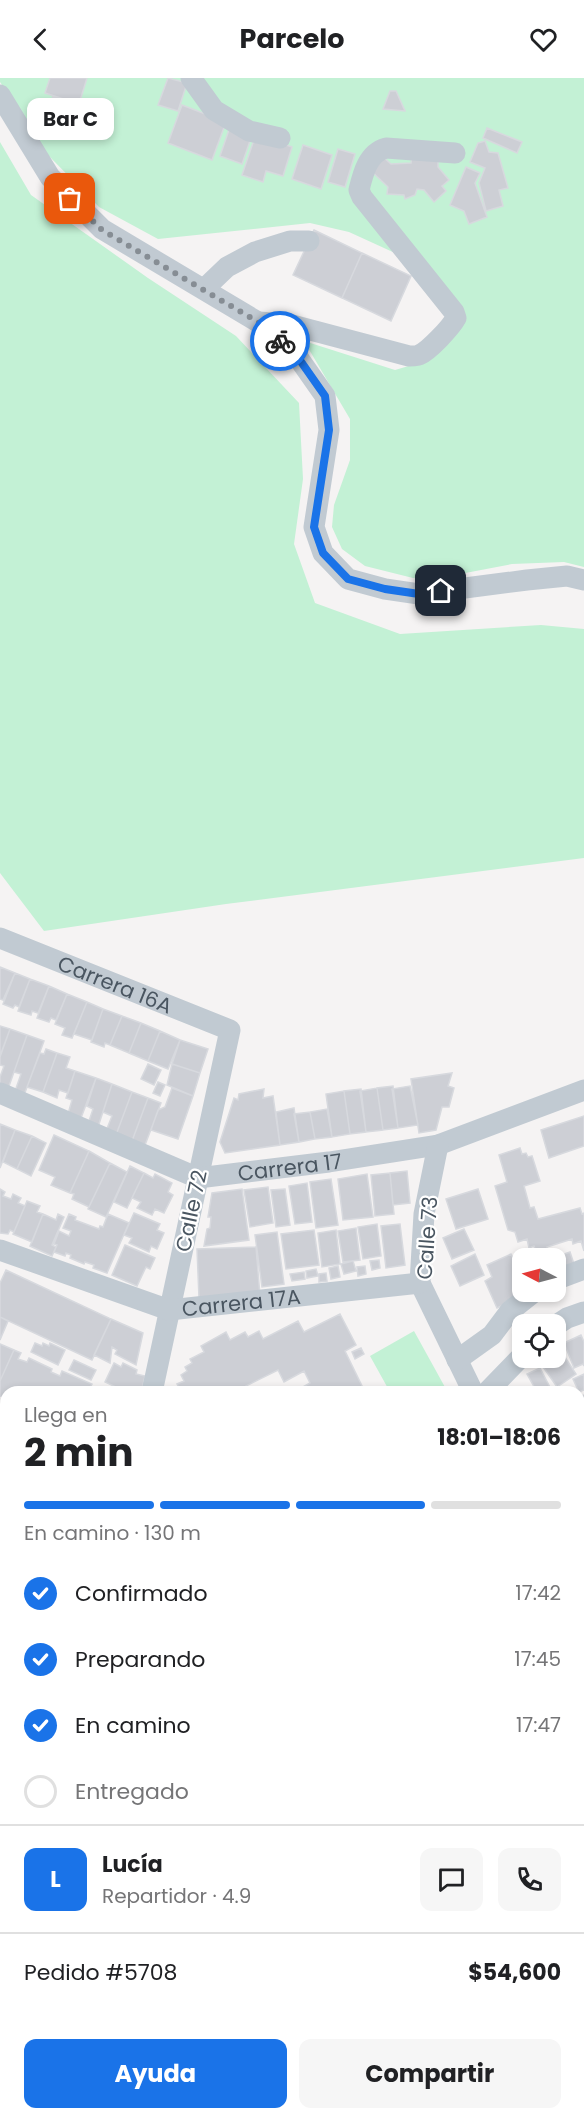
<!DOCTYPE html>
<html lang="es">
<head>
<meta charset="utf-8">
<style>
  body { margin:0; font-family:Poppins,sans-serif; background:#f6f6f6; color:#202124; height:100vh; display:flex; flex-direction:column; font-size:22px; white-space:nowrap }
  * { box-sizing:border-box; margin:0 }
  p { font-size:20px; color:#757577 }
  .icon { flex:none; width:33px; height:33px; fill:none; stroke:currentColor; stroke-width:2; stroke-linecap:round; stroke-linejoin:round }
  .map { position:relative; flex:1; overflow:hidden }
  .panel { position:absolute; left:0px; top:1308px; width:585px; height:734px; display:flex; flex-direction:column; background:#fff; border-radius:18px 18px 0 0; box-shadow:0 3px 9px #0003 }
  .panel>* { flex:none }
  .needle { width:39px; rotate:276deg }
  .tools { position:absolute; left:512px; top:1170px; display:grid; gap:12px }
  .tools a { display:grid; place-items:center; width:54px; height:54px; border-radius:12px; background:#fff; box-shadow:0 3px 9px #0003; font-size:30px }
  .pin { position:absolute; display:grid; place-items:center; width:51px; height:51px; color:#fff; margin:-26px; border-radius:12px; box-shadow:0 3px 9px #0006 }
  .courier { position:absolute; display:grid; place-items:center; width:60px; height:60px; margin:-30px; border:4px solid #1a73e8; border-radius:50%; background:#fff; color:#222; box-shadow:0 2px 8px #0007 }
  .bubble { position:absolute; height:42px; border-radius:12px; background:#fff; box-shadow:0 3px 9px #0003; font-size:20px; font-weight:700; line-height:42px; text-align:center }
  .summary em { font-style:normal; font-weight:700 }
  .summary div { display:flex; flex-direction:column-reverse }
  .summary { display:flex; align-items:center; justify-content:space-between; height:102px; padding:0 24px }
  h1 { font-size:39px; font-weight:700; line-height:45px }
  .bar { display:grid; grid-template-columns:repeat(4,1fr); gap:9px 6px; align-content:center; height:72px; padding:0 24px }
  .bar i { height:8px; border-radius:4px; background:#e0e0e0 }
  .bar .current { background:#1a73e8 }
  .bar p { grid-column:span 4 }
  .line { display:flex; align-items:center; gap:15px; padding:0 24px; border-top:2px solid #e0e0e0 }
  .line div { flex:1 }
  .round { display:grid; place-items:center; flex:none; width:63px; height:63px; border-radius:12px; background:#f6f6f6 }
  ol { padding:0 24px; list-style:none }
  li { display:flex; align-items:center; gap:18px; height:66px }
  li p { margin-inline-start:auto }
  li .icon { padding:6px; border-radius:50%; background:#1a73e8; color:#fff; stroke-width:4 }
  li:last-child { color:#757577 }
  li i { width:33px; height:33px; border:3px solid #e0e0e0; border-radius:50% }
  .cta { display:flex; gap:12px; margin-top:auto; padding:12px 24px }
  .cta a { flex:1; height:69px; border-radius:12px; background:#1a73e8; color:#fff; font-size:24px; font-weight:700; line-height:69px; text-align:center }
  .cta a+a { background:#f6f6f6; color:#202124 }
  header { display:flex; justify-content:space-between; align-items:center; height:78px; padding:0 24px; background:#fff; font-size:27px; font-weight:700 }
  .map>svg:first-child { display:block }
</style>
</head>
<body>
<header><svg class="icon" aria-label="back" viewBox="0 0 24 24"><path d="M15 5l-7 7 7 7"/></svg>Parcelo<svg class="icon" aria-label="heart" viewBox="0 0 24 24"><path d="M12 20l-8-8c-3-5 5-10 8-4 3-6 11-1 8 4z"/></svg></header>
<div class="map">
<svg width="584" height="2041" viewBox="0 0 584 2041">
  <rect width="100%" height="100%" fill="#f5f3f3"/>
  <path fill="#c3f1d5" d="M0,0H584V489L564,484L512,486L460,496L413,500L365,488L342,471L332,449L334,427L350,382V341L304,263L395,292L419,285L463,242L419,186L349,154L310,145L158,161L99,129L48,77L0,4Z
    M0,64L31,117L148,200L236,258L299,325L303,401L294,466L315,525L400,556L541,547L584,551V780L226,826L44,853L0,795Z
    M414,1253L446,1311L440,1314H390L370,1278Z
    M0,1361L6,1363V1515L0,1512Z"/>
  <path fill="#cdcfd5" stroke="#d7d9de" stroke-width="1.5" d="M50,0H87L79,26L45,15Z
    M168,0L187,5L178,33L158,27Z
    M390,13H396L405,33L383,31Z
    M53,18L70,25L66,36L49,29Z
    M182,27L226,44L212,82L168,65Z
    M49,35L65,41L60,54Z
    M230,49L252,57L242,86L220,78Z
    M487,50L522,64L517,75L483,60Z
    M256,56L292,69L283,98L266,93L263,104L242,97Z
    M485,63L489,74L498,75L508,110L499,112L503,128L486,133L479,105L485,90L470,84L478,65Z
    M303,67L332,77L321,111L292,101Z
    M338,71L355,76L345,109L328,104Z
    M438,76V89L449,102L442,108L446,113L434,124L424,112L417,111L415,117L405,121L404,117L387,116L388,109L368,90L381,77L391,86L411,85L412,77Z
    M466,89L480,95L475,105L487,139L469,146L464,133L450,127Z
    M314,152L362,175L342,220L293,197Z
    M362,175L411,198L391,243L342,220Z
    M0,889L15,895L3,922L0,921Z
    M15,895L30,901L19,929L15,927L13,930L3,926Z
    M30,901L49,908L38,935L32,933L31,937L18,933Z
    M49,908L67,916L56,942L51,940L49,944L37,940Z
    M67,916L87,924L72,960L62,957L65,950L55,946Z
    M87,924L103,931L92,962L74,956Z
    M103,931L122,938L110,967L105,965L104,969L91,964Z
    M122,938L141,945L129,975L110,967Z
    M141,945L160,953L148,983L129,975Z
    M0,948L10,951L0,978Z
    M10,951L27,957L8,1011L0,1008V999L4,988L0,987V979Z
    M160,953L180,962L168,991L148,983Z
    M27,957L44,963L23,1020L14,1016L21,996L14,994Z
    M180,962L208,971L200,995L172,986Z
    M46,971L57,975L43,1014L27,1009L40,975L44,976Z
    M57,975L70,979L66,990L75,993L68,1015L59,1012L57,1020L43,1014Z
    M148,986L161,992L154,1007L141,1001Z
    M172,986L200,995L193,1018L167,1007Z
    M75,993L96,1000L81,1040L68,1036L72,1022L66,1020Z
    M452,995L448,1008L454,1010L449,1029H442L436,1052L419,1055L411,1001Z
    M96,1000L112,1006L98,1049L88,1046L93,1031L87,1028Z
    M158,1004L165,1007L160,1018L153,1015Z
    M112,1006L132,1014L116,1057L106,1053L112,1038L103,1034Z
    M393,1008L398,1050L383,1052L377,1010Z
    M410,1008L418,1047L398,1050L392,1011Z
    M172,1010L193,1018L178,1061L151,1052L158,1032L165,1029Z
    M377,1010L383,1052L366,1054L360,1013Z
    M264,1011L263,1020L273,1018L280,1067L225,1075L220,1064L234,1020L238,1022L239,1016Z
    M361,1011L366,1054L350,1056L344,1013Z
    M344,1013L350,1056L332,1059L326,1016Z
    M132,1014L148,1020L132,1063L116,1057Z
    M148,1020L161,1025L145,1067L132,1063Z
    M294,1030L299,1064L280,1067L276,1034Z
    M327,1031L332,1059L315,1061L310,1034Z
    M310,1034L315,1061L299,1064L294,1036Z
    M584,1038V1068L549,1080L541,1052Z
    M0,1046L15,1052L0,1090Z
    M15,1052L32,1058L17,1091L3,1084Z
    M54,1057L89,1073L70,1115L51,1107L55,1099L39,1092Z
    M32,1058L46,1065L31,1098L17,1091Z
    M520,1070L522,1076L526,1075L528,1079L532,1078L540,1103L524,1108L530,1130L534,1129L538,1141L580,1130L582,1136L584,1135V1173L581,1163L573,1166L572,1161L547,1169L550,1179L538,1180L534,1168L529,1170L527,1161L518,1164L515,1154L508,1152L495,1108L507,1104L499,1077Z
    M89,1073L110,1085L89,1129L72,1121L74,1116L70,1115Z
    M110,1085L127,1094L106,1139L88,1131Z
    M130,1088L144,1095L127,1130L114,1124Z
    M407,1093L410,1125L393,1127L390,1095Z
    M144,1095L153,1100L155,1096L172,1105L168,1114L173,1117L164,1135L155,1131L152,1137L137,1130L141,1124L132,1120Z
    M390,1095L394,1136L375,1138L371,1097Z
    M367,1096L373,1139L343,1142L338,1101Z
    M331,1101L338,1147L316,1150L310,1104Z
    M307,1105L312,1144L295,1146L289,1108Z
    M268,1109L273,1145L250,1149L244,1112Z
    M0,1111L5,1114L3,1118L11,1121L13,1116L21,1120L18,1125L25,1128L14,1154L10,1152L8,1156L0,1155Z
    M242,1111L249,1162L204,1168L207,1151L210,1150L211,1139H208L212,1115Z
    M285,1111L290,1147L276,1149L271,1112Z
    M478,1111L488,1141L456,1151L446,1121Z
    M27,1123L40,1128L37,1134L43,1136L32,1164L13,1156Z
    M134,1135L160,1146L157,1152L164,1155L157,1171L151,1168L149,1174L129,1165L132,1160L124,1157Z
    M43,1136L56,1142L58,1136L64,1139L52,1167L56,1169L52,1178L30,1168Z
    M69,1136L76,1139L75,1142L99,1151L100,1148L103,1149L108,1136L129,1145L107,1195L93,1190L94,1187L85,1184L84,1186L70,1180L71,1177L66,1175L65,1178L54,1174L57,1167L54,1166L59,1153L69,1158L71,1153L63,1150Z
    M377,1146L381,1178L363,1181L358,1149Z
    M400,1146L405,1187L386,1190L381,1148Z
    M356,1150L360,1182L343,1184L338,1153Z
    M464,1151L474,1172L452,1181L443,1160Z
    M314,1152L319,1187L286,1191L281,1156Z
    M336,1152L340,1186L322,1189L318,1155Z
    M277,1154L284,1206L262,1209L255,1157Z
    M125,1167L155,1180L150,1191L146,1189L137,1208L112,1197Z
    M256,1169L260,1218L199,1220L197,1171Z
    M570,1174L575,1189L561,1194L556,1179Z
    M475,1176L484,1197L460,1208L451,1188Z
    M511,1176L522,1200V1214L529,1215L497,1230L485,1203L492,1199L487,1187Z
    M379,1182L380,1190L372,1192L370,1183Z
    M353,1183L356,1193L344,1196L341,1186Z
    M338,1188L340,1199L331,1201L329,1190Z
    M365,1188L366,1196L358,1198L357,1189Z
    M316,1191L318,1198L307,1200L306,1193Z
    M6,1192L111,1241L92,1282L0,1239V1205Z
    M304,1194L305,1201L292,1203L290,1196Z
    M326,1195L327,1203L319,1204V1196Z
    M340,1236L356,1267L345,1273L365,1314H294L310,1305L304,1293L284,1304L278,1292L246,1308L249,1314H181L177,1306L184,1303L181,1297L187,1293L185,1289L192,1285L190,1281L204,1274L201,1268L226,1254L230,1262L245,1254L248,1259L259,1253L263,1261L298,1243L304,1254Z
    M0,1239L8,1243L0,1262Z
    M111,1241L143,1255L136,1287L115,1276L117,1272L112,1269L110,1285L94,1277Z
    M581,1257L584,1264V1288L583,1286L574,1290L564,1265Z
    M35,1265L42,1268L43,1265L49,1268L50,1265L65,1272L58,1287L31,1274Z
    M0,1266L14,1272L0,1303Z
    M361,1270L364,1276L355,1281L352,1274Z
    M14,1272L21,1275L18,1281L27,1284L29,1280L52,1291L51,1294L60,1298L62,1293L92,1306L89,1312L92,1314H6V1320L0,1318V1303Z
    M561,1273L576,1296L557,1309L541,1286L551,1280H555V1277Z
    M74,1282L96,1292L91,1302L69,1292Z
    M114,1285L121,1289L123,1285L137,1292L136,1296L145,1298L142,1311L133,1310L132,1314H126L105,1304Z
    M540,1290L552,1313L551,1314H537L527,1296Z
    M584,1296V1312L579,1314L573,1301Z
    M584,1317V1337L579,1339V1319Z
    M579,1359L584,1363V1389L579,1385Z
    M579,1557L584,1566V1633L579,1624Z
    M6,1578V1604L0,1591V1581Z
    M0,1591L6,1604V1626L0,1629Z
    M6,1673V1716L0,1711V1678Z
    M584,1673V1743L579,1737V1676Z
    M579,1768L584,1774V1812L582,1814L579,1811Z
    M2,1818L6,1823V1865L0,1858V1821Z
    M579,1869L584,1871V1915L579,1920Z
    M584,1915V1939L579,1941V1920Z
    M6,1966V1987L0,1971V1968Z
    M6,1988V2028L2,2029L0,2024V1990Z
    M583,2003H584V2037L579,2032V2007Z
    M96,2036H109L115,2041H91Z
    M119,2036H151L158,2041H117Z
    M404,2036H431L433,2041H392Z
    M431,2036H486V2038L478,2041H467L466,2038L457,2041H433Z"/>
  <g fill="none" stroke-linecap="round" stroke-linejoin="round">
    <g stroke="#c1cad2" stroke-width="21">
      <path d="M191,0L214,32L249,53L280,60"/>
      <path d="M0,17L50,99L102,151L258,244L297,278L325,318L329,352L314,449L323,475L348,501L385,511L419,516L527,502L567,498L584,502"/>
      <path d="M204,211L227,189L255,174L290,163H309"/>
      <path d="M258,244L288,246L409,278C411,278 418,278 419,277C429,273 451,249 456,240L454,234L362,119L359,112C363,95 368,75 386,70L455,75"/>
      <path id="s1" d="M0,860L230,952L152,1314"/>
      <path id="s2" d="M0,1015L198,1100L329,1084L438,1067L584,1012"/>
      <path d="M438,1067L424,1136L420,1205L473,1314"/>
      <path id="s3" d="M0,1172L169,1232L420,1205"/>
      <path d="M555,1202L584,1191"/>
      <path d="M555,1248L567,1240L584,1234"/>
      <path d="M457,1282L492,1257L510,1233L534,1214"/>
      <path d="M487,1314L522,1278"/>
      <path d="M0,1339L6,1342"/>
      <path d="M579,1345L584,1343"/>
      <path d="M579,1408L584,1412"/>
      <path d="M579,1469L584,1466"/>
      <path d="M0,1523L6,1525"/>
      <path d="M579,1543L584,1551"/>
      <path d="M0,1557L6,1554"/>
      <path d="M579,1654L584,1652"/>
      <path d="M579,1745L584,1750"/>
      <path d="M0,1775L6,1767"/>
      <path d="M579,1830L584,1828"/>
      <path d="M0,1888L6,1896"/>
      <path d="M3,1953L6,1943"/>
      <path d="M579,1993L584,1997"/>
      <path d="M242,2036L251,2041"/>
      <path d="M13,2041L29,2036"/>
      <path d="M350,2041L363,2036"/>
    </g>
  </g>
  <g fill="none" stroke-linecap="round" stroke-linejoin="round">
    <path stroke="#868d94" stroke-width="6" stroke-dasharray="0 10.8" d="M70,121L102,152L258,244L280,263"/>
    <path stroke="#1a73e8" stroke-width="8" d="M280,263L297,278L325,318L329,352L314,449L323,475L348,501L385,511L419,516L441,513"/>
  </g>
  <g text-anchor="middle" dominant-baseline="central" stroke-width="4.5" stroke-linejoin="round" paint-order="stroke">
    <g font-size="21" fill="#4a5661" stroke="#fff">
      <text stroke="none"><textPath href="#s1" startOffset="124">Carrera 16A</textPath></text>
      <text stroke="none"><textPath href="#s2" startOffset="308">Carrera 17</textPath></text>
      <text transform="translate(191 1133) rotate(-78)">Calle 72</text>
      <text transform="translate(427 1160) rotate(-86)">Calle 73</text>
      <text stroke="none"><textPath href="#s3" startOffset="252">Carrera 17A</textPath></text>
    </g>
  </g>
</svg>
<div class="tools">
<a><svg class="needle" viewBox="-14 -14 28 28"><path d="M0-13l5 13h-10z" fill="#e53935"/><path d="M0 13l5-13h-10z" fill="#757577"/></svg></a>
<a><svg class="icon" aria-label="locate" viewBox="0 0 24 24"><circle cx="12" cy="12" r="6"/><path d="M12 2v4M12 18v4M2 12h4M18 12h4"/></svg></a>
</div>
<div class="pin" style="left:70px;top:121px;background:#ea580c"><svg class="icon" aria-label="bag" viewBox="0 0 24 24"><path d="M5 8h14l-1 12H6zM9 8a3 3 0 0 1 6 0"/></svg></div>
<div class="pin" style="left:441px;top:513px;background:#1f2937"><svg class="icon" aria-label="home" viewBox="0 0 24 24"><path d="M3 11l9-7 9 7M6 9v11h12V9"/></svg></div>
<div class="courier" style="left:280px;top:263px"><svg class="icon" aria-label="bike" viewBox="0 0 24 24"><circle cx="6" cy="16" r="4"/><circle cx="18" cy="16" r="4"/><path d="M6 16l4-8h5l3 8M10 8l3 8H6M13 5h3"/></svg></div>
<div class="bubble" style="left:27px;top:20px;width:87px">Bar C</div>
<section class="panel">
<div class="summary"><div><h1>2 min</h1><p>Llega en</p></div><em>18:01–18:06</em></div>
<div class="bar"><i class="current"></i><i class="current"></i><i class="current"></i><i></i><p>En camino · 130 m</p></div>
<ol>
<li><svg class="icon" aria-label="check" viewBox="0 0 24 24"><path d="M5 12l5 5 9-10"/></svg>Confirmado<p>17:42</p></li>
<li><svg class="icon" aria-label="check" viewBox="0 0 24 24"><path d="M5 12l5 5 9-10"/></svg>Preparando<p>17:45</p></li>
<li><svg class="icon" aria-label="check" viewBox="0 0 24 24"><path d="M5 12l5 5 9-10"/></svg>En camino<p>17:47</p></li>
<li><i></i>Entregado</li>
</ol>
<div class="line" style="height:108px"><b class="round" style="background:#1a73e8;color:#fff">L</b><div><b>Lucía</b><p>Repartidor · 4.9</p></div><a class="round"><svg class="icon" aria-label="chat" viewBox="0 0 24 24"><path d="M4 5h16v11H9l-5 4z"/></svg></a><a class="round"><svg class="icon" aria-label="phone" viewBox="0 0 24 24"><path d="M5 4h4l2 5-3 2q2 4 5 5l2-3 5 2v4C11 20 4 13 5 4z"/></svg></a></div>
<div class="line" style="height:78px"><div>Pedido #5708</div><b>$54,600</b></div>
<div class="cta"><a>Ayuda</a><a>Compartir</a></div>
</section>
</div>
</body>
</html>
